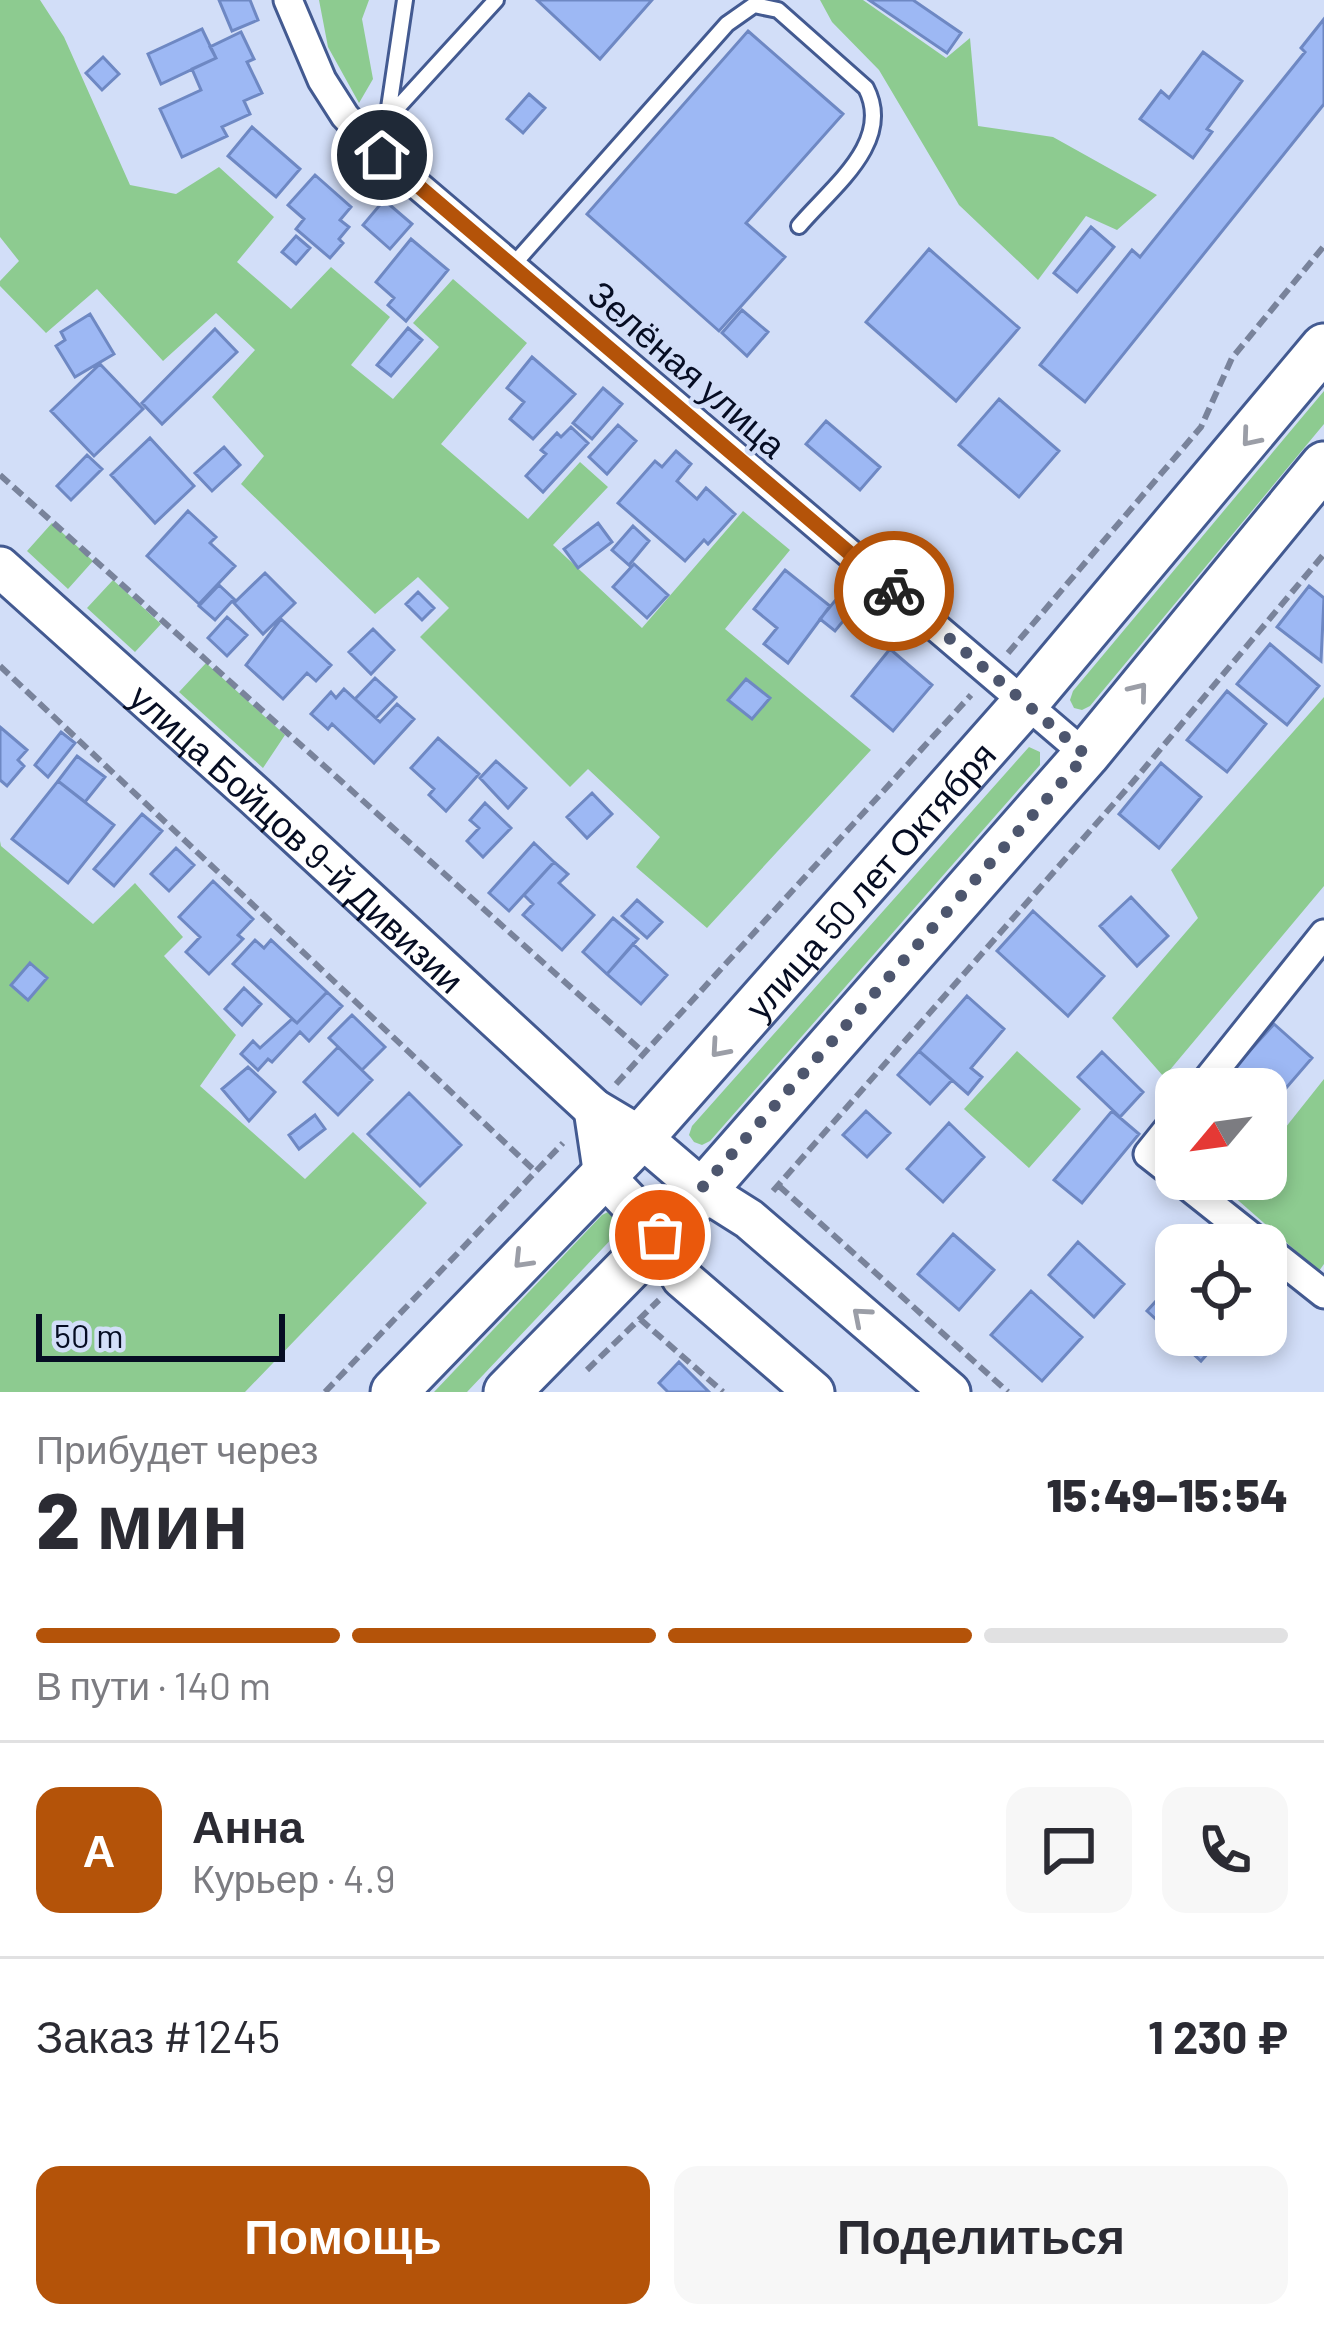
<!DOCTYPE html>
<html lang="ru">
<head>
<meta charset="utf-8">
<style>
  body { margin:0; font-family:Barlow,sans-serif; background:#f7f7f7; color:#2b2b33; height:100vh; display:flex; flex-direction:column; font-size:45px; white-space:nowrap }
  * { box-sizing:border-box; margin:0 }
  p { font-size:39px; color:#7c7c81 }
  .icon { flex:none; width:66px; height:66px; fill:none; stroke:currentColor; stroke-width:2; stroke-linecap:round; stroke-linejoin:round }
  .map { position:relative; height:1392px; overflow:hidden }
  .sheet { display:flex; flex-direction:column; background:#fff; flex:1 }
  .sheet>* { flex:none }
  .needle { width:78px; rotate:241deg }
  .controls { position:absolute; left:1155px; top:1068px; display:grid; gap:24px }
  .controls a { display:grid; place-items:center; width:132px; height:132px; border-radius:24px; background:#fff; box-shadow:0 6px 18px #0003; font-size:60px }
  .scale { position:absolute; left:36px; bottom:30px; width:249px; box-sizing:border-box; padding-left:12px; border:6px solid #060d23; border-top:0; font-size:33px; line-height:42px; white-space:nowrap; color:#060d23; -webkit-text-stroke:9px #d2def8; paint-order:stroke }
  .pin { position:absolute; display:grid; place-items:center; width:102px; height:102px; color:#fff; margin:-51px; border:6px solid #fff; border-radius:50%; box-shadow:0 3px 12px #0007 }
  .courier { position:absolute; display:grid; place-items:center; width:120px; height:120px; margin:-60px; border:9px solid #b45309; border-radius:50%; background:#fff; color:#222; box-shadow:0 3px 15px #0007 }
  .overview em { font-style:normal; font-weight:800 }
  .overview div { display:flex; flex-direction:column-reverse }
  .overview { display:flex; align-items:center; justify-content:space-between; height:204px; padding:0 36px }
  h1 { font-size:78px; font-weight:800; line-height:90px }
  .bar { display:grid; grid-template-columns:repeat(4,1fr); gap:18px 12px; align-content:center; height:144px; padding:0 36px }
  .bar i { height:15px; border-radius:9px; background:#e1e1e2 }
  .bar .current { background:#b45309 }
  .bar p { grid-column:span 4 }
  .line { display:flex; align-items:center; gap:30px; padding:0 36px; border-top:3px solid #e1e1e2 }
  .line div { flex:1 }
  .round { display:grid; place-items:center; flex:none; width:126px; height:126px; border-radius:24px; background:#f7f7f7 }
  .action { display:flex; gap:24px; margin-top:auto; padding:24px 36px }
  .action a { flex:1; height:138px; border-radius:24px; background:#b45309; color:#fff; font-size:48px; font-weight:800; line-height:138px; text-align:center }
  .action a+a { background:#f7f7f7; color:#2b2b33 }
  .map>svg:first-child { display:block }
</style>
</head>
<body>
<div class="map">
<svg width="1324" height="1392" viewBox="0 0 1324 1392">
  <rect width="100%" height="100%" fill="#d2def8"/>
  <path fill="#8dcb90" d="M0,0H40L64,37L130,185L176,194L219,167L274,217L237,262L291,309L331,267L390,317L351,365L393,399L439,347L413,323L453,279L527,343L441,444L528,519L580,462L608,487L553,545L642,628L743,511L790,550L725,629L871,750L707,928L636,867L660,837L588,769L570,787L420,637L449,608L418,577L375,614L241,484L264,456L212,397L255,350L216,313L163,361L97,289L46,333L0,286V281L19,261L0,237Z
    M319,0H369L362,19L373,79L359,103L328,47Z
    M820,0H863L946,58L970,38L978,126L1053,137L1157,195L1117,230L1086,216L1038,280L959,205L879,70L832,22Z
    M1324,391V424L1090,706L1082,710L1074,708L1070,700L1073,691Z
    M52,523L93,561L68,589L27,551Z
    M113,580L161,624L135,652L87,608Z
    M206,663L285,735L263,768L179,692Z
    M1324,697V886L1164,1077L1112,1018L1198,918L1171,870Z
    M1029,747L1040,752V765L710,1141L702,1145L694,1142L689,1135L692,1126Z
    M0,841L1,846L93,924L135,883L183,937L164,956L236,1035L200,1086L305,1179L353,1132L427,1203L245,1392H0Z
    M1017,1051L1081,1109L1029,1168L964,1109Z
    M1324,1079V1264L1319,1271L1232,1195L1244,1179H1266V1152Z
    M610,1211L622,1222L619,1231L467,1392H434L602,1215Z"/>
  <path fill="#9db8f4" stroke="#6e88c3" stroke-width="3" d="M219,0H250L258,20L232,31Z
    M537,0H652L600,59Z
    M869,0H913L961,33L947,53Z
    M1324,19V104L1085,402L1040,365L1132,250L1140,257L1305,52L1301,48Z
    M202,29L216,58L161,84L148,54Z
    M748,31L843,114L746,223L785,257L719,331L587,214Z
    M241,32L254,59L247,62L262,93L244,101L250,114L222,127L227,136L182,157L160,109L201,90L192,69L216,58L210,47Z
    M1203,52L1242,81L1207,129L1212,132L1193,158L1140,119L1161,91L1169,98Z
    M103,57L119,74L102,90L86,73Z
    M529,94L545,108L523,133L507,119Z
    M252,127L300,169L276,197L228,156Z
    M315,175L351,207L340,220L349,227L339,239L343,243L330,258L296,229L304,219L288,205Z
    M384,200L412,224L390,249L363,225Z
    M1091,227L1114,247L1077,292L1054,273Z
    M296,236L310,248L296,264L282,252Z
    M411,239L448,270L406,321L388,305L394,298L376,282Z
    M929,249L1019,328L956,401L866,322Z
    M742,310L768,332L747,356L722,333Z
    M90,314L114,354L75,377L56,346L65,340L61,332Z
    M408,328L422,340L391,376L377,365Z
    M215,329L237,352L162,424L142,403Z
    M532,357L575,394L533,439L510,419L524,402L507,388Z
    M100,364L143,409L94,456L51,411Z
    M603,388L622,404L592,439L573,423Z
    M999,399L1059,451L1019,497L959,445Z
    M826,421L880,467L860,490L806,444Z
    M618,425L636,441L607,474L589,457Z
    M571,427L588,443L543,492L526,476L546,454L541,450L557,433L561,437Z
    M150,438L194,486L155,523L111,475Z
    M224,447L240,465L212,491L195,473Z
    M676,451L691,464L677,481L697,499L706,488L735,514L708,544L704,540L685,561L618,503L655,461L662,467Z
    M87,455L102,469L71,500L57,486Z
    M188,511L216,537L210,543L235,566L199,604L147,556Z
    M598,523L612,542L578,568L564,549Z
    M633,526L649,541L629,565L612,550Z
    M634,564L668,595L647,618L613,587Z
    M785,570L830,606L788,663L764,644L777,628L754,609Z
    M265,573L295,603L263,634L234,603Z
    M219,585L234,599L215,620L199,606Z
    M1309,586L1324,598L1321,661L1277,627Z
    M843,591L858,603L835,631L820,619Z
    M418,592L434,608L422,620L406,604Z
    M227,617L247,635L227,656L208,638Z
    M281,619L331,665L316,681L307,673L283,699L246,665Z
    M373,629L394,650L371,674L349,652Z
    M1270,644L1319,686L1287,725L1237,684Z
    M890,649L932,685L893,731L852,696Z
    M375,678L396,697L376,718L355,699Z
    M746,679L770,698L752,719L728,700Z
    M344,689L380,722L397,704L414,719L374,763L332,724L328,729L311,714L331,692L336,698Z
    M1227,691L1266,724L1227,772L1187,740Z
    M0,727L27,750L18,760L24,766L7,786L0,780Z
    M61,732L75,743L48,777L35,765Z
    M438,738L479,774L446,811L429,795L434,789L411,768Z
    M77,756L105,777L85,802L58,781Z
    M496,761L526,788L508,808L480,778Z
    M1161,763L1201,797L1159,848L1119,814Z
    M58,781L114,825L68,883L12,839Z
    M592,793L612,814L587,838L567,817Z
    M485,803L511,828L483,857L467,841L479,828L470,820Z
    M142,814L162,831L114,886L94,869Z
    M534,843L554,862L509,911L489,893Z
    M176,848L194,865L169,891L151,874Z
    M554,862L568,874L559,883L594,915L562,950L523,915L533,904L524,895Z
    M213,881L253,919L238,935L243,939L209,974L186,952L200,937L179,917Z
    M1131,897L1168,936L1137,966L1100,926Z
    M637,900L662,922L647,938L622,916Z
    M1033,911L1104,976L1068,1016L997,951Z
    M613,918L638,939L607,974L583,952Z
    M255,940L264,948L271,940L327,992L297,1023L233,964Z
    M633,944L667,975L641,1004L607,974Z
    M30,963L47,978L28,1000L11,985Z
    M244,988L261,1004L242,1025L225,1009Z
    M327,992L342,1006L309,1041L300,1032L272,1062L268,1059L258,1070L241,1054L253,1041L260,1048L292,1019L297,1023Z
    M967,996L1004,1029L971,1068L982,1077L968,1094L919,1051Z
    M352,1015L385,1047L362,1070L329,1038Z
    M1274,1024L1312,1058L1274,1102L1266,1089H1260L1235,1067Z
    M338,1047L372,1080L338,1115L304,1082Z
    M919,1051L952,1080L930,1104L898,1075Z
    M1102,1052L1143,1092L1120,1117L1078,1077Z
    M248,1067L275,1092L249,1121L222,1089Z
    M409,1093L461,1145L420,1186L368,1134Z
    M866,1111L890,1133L867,1157L843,1135Z
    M1112,1111L1139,1134L1082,1203L1054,1180Z
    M315,1115L325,1129L299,1149L289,1135Z
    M949,1123L984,1157L943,1202L907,1169Z
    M953,1234L994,1270L959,1310L918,1274Z
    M1078,1242L1124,1284L1094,1317L1049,1275Z
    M1176,1279V1335H1224L1201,1361L1147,1311Z
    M1031,1291L1082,1337L1042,1381L991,1335Z
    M679,1362L709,1392H668L659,1383Z"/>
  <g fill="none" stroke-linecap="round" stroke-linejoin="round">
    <g stroke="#435a91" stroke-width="20">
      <path id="lane" d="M389,117L496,0
        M382,155L405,0
        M513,265L727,24L754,5L778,10L866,88C894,142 832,187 799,226"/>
    </g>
    <g stroke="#435a91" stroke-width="33">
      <path id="street" d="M288,0L322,80L345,116L382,155L1086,755
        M1200,1089L1324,934
        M1176,1119L1148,1154L1176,1176
        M1179,1179L1262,1245
        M1266,1248L1324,1294"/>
    </g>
    <g stroke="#435a91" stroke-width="45">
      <g id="secondary">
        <path id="s1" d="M0,567L255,796L594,1109L641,1137L703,1190L749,1219L950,1392"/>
        <path d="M594,1109L604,1176L660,1235L682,1278L814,1392"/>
      </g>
    </g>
    <g stroke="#435a91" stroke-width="51">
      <g id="primary">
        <path id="s2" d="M394,1392L641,1137L1026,702L1324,347"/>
        <path d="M507,1392L695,1200L1086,755L1324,465"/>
      </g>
    </g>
    <path stroke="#79839b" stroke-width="6" stroke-dasharray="12 6" stroke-linecap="butt" d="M0,475L644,1053
      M1008,653L1201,427L1232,358L1324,246
      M0,666L536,1172
      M616,1084L971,695
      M779,1186L1008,1392
      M773,1191L1132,783L1324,554
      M640,1319L723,1392
      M587,1370L659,1300
      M325,1392L563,1143"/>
    <use href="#lane" stroke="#fff" stroke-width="14"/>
    <use href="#street" stroke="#fff" stroke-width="27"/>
    <use href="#secondary" stroke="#fff" stroke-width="39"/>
    <use href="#primary" stroke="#fff" stroke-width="45"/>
  </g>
  <defs><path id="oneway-chevron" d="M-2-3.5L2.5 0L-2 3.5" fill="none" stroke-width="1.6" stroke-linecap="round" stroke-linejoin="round" transform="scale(3)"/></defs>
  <g stroke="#9b9ea7">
    <use href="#oneway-chevron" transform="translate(1250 438) rotate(130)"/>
    <use href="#oneway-chevron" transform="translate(1139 691) rotate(-51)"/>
    <use href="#oneway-chevron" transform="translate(719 1049) rotate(131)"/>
    <use href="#oneway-chevron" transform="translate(522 1260) rotate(134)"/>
    <use href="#oneway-chevron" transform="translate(861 1316) rotate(-139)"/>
  </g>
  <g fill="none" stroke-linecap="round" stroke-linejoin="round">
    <path stroke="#4d566e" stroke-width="12" stroke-dasharray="0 21.6" d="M660,1235L1086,755L894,591"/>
    <path stroke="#b45309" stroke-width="15" d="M382,155L894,591"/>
  </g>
  <g text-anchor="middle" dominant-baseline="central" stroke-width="9" stroke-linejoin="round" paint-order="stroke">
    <g font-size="36" fill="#060d23" stroke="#d2def8">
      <text transform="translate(688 368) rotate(41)">Зелёная улица</text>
      <text stroke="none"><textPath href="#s1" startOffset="402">улица Бойцов 9-й Дивизии</textPath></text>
      <text stroke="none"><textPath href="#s2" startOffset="699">улица 50 лет Октября</textPath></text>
    </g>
  </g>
</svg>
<div class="controls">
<a><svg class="needle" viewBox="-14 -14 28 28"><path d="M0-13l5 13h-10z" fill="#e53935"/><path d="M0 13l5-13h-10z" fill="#7c7c81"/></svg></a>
<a><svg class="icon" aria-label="locate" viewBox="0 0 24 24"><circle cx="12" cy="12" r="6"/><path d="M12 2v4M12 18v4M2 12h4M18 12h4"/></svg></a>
</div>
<div class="scale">50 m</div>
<div class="pin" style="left:660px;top:1235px;background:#ea580c"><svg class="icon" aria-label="bag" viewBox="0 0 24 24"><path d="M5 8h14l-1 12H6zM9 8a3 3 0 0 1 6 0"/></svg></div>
<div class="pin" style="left:382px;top:155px;background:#1f2937"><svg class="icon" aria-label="home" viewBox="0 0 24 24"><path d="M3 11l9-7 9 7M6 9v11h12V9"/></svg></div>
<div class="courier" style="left:894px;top:591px"><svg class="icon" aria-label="bike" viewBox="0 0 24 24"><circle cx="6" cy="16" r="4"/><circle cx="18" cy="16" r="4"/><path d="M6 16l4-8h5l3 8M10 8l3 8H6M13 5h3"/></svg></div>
</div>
<section class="sheet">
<div class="overview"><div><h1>2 мин</h1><p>Прибудет через</p></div><em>15:49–15:54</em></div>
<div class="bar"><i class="current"></i><i class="current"></i><i class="current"></i><i></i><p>В пути · 140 m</p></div>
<div class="line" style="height:216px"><b class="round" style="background:#b45309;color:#fff">А</b><div><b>Анна</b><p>Курьер · 4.9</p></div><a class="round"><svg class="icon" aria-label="chat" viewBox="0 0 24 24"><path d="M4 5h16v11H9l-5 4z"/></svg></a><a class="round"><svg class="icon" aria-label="phone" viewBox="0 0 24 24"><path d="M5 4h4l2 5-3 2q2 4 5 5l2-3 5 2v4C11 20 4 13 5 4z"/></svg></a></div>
<div class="line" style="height:156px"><div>Заказ #1245</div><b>1 230 ₽</b></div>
<div class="action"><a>Помощь</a><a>Поделиться</a></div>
</section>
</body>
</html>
